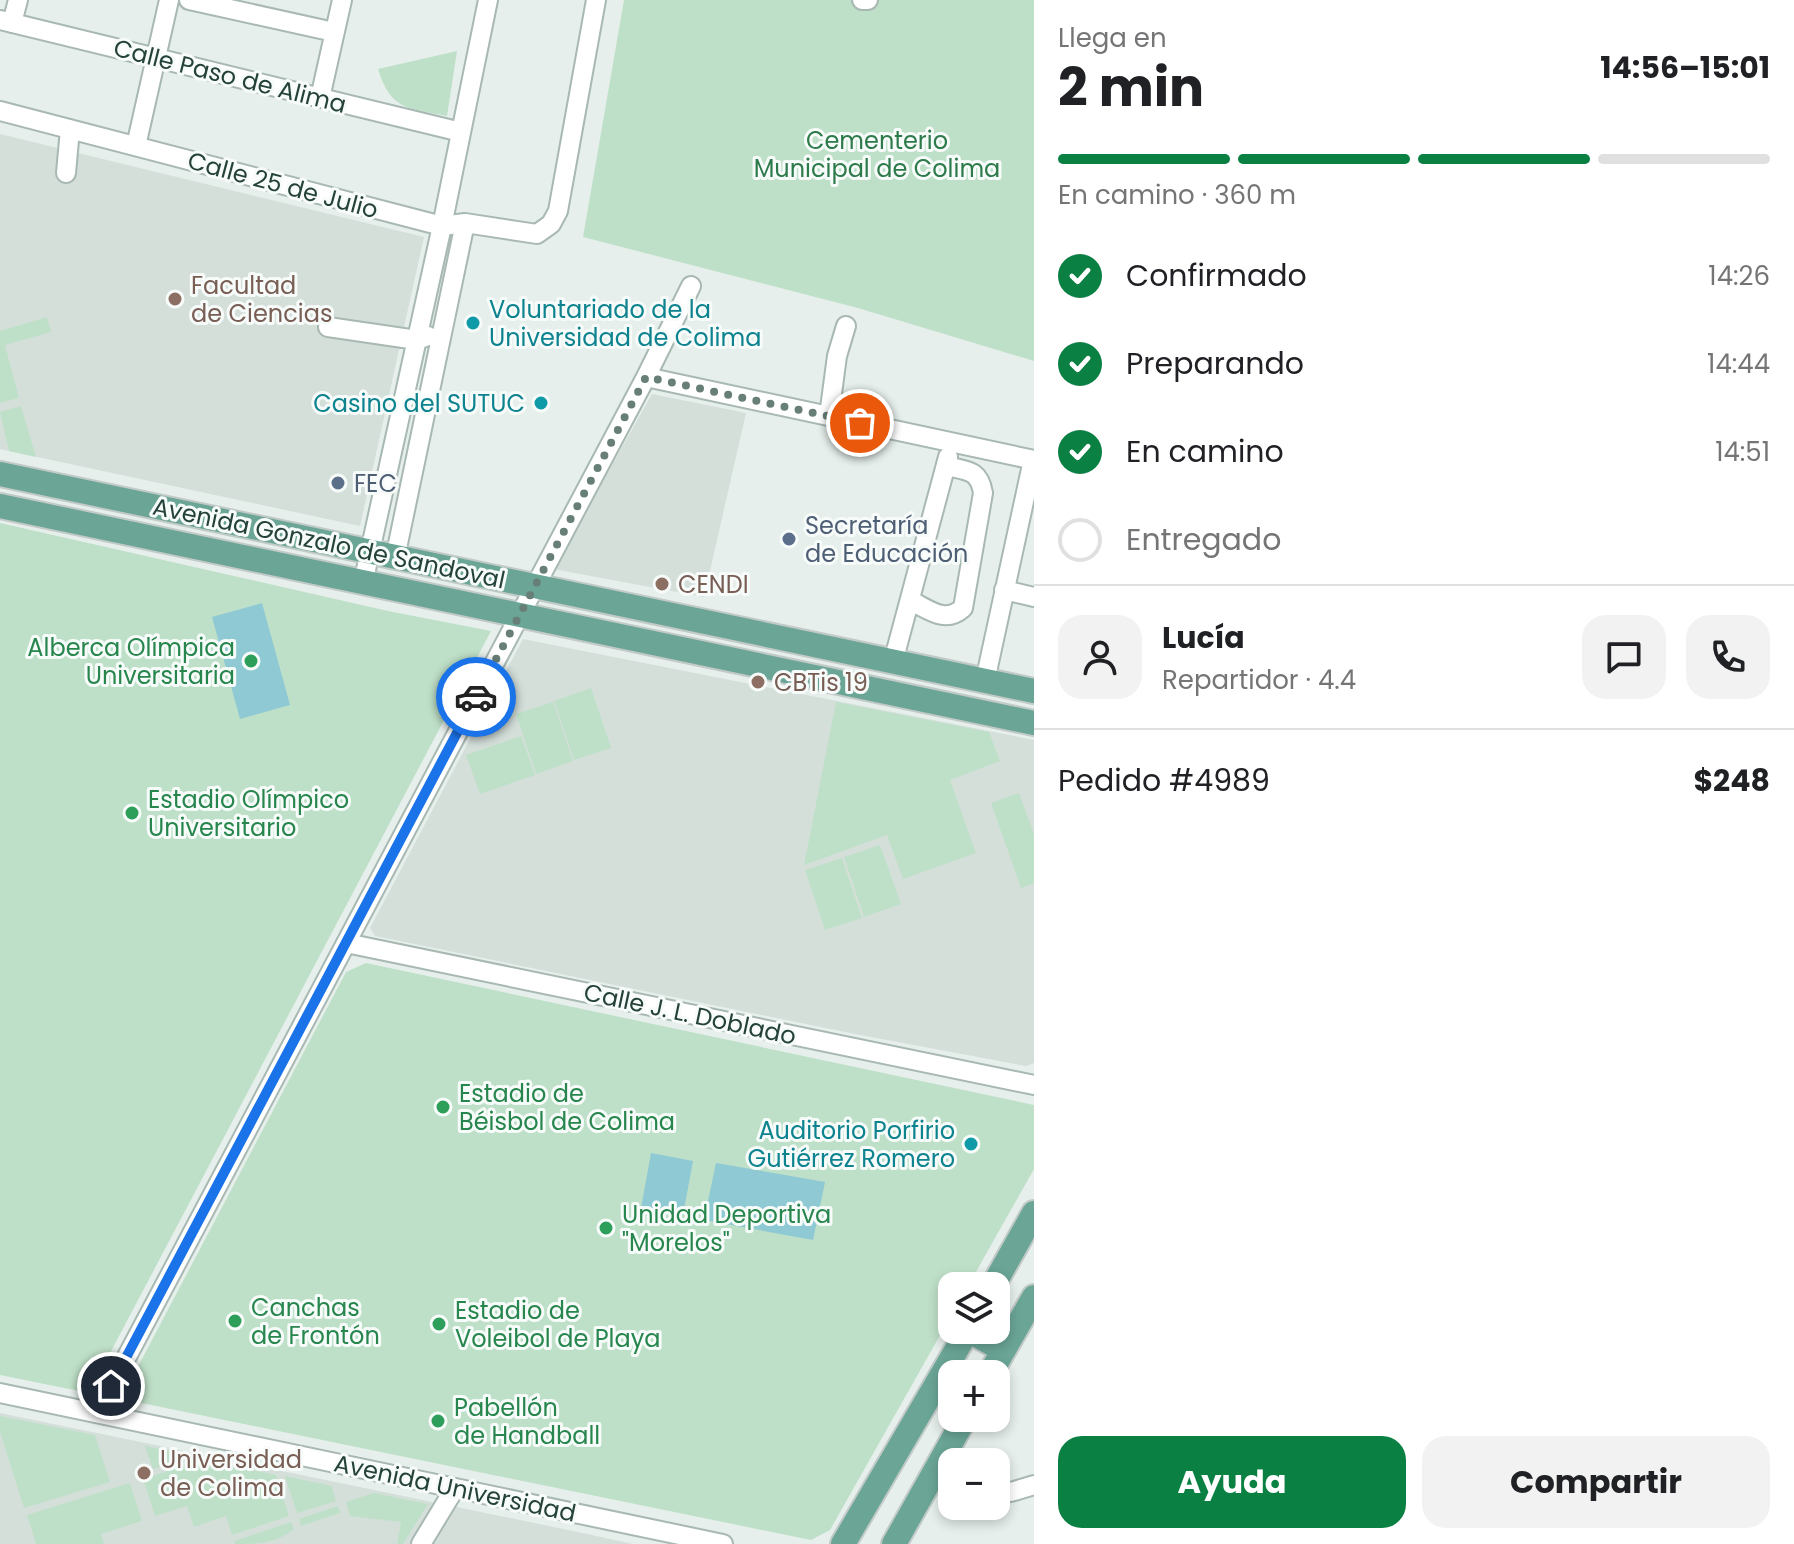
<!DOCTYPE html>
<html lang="es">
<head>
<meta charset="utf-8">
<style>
  body { margin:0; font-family:Poppins,sans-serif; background:#f2f2f2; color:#202124; height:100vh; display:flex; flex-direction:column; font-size:30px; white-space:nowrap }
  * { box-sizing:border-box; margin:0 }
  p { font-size:26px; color:#757577 }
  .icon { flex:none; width:44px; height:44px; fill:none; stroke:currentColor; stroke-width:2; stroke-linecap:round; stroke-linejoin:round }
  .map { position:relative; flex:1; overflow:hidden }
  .details { display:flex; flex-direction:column; background:#fff; width:760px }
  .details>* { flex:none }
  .fabs { position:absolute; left:938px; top:1272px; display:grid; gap:16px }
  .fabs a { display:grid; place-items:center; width:72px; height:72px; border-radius:16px; background:#fff; box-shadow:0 4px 12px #0003; font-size:40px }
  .pin { position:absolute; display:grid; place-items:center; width:68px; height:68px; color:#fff; margin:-34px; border:4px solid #fff; border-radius:50%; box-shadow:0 2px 8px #0007 }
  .courier { position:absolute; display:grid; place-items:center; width:80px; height:80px; margin:-40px; border:6px solid #1a73e8; border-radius:50%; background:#fff; color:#222; box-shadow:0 2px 10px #0007 }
  .overview em { font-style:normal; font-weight:700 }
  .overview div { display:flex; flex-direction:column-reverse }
  .overview { display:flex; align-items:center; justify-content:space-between; height:136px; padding:0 24px }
  h1 { font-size:52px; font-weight:700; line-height:60px }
  .bar { display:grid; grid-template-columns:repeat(4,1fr); gap:12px 8px; align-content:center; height:96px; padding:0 24px }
  .bar i { height:10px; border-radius:6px; background:#e0e0e0 }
  .bar .selected { background:#0b8043 }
  .bar p { grid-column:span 4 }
  .line { display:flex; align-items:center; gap:20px; padding:0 24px; border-top:2px solid #e0e0e0 }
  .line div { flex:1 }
  .round { display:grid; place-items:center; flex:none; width:84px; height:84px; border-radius:24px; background:#f2f2f2 }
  ol { padding:0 24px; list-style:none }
  li { display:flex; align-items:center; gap:24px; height:88px }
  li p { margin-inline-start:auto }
  li .icon { padding:8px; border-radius:50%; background:#0b8043; color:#fff; stroke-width:4 }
  li:last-child { color:#757577 }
  li i { width:44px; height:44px; border:4px solid #e0e0e0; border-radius:50% }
  .action { display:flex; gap:16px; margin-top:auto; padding:16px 24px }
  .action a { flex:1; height:92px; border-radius:24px; background:#0b8043; color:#fff; font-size:32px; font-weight:700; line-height:92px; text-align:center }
  .action a+a { background:#f2f2f2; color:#202124 }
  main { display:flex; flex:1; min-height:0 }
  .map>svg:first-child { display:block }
</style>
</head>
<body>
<main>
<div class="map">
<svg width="1034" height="1544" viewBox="0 0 1034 1544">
  <rect width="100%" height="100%" fill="#e6efeb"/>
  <path fill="#d4dfda" d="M0,134L424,237L360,526L0,449Z
    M652,394L746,413L704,597L553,569Z
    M523,639L1034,740V1063L1026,1066L855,1034L375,936L370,928Z
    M0,1413L578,1532L633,1544H0Z"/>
  <path fill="#bfe0c8" d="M624,0H1034V361L858,308L583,237Z
    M457,51L447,116C409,108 391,111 378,69Z
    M47,317L51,332L5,345L19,398L0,403V331Z
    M21,406L36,457L9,451L0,412Z
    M0,523L388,611L491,631L89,1393L0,1375Z
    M591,688L611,748L574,760L554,701Z
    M553,702L573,761L536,774L516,714Z
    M836,702L989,732L1000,761L950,780L976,853L903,879L887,835L804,865Z
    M521,736L535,775L480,794L466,755Z
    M1019,793L1034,834V883L1021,888L991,803Z
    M880,845L901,904L864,917L844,857Z
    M842,858L862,918L825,930L805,870Z
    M366,963L1034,1105V1169L968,1286H952V1314L830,1530L811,1540L127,1400L124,1393L346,972Z
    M0,1416L95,1435L110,1482L24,1508L0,1432Z
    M145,1446L194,1456L153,1469Z
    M201,1460L276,1475L289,1516L232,1535L226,1516L194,1527L187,1506L155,1516L143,1479Z
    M285,1476L332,1486L336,1501L297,1513Z
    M130,1483L142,1521L101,1534L104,1544H36L27,1515Z
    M374,1493L428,1504L403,1544H397L401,1522L350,1516L346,1502Z
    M338,1506L340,1513L301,1526L299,1519Z
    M291,1522L294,1529C275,1544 258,1544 235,1544V1541Z"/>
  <path fill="#8ec9d4" d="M262,603L290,705L240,719L212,617Z
    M651,1153L693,1161L683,1215L641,1208Z
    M716,1163L825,1182L813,1240L704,1220Z"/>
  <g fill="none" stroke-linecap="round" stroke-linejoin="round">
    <g stroke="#a8b8b2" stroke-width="22">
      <path id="minor" d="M189,0L334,32
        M862,0H868
        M0,20L461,132
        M12,23L18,0
        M320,98L342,0
        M0,111L442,226L465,223L537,234L551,224L558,211L596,0
        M136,146L169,0
        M66,173L70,129
        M328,327L417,340L428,336
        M646,377L1034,460
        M829,416L837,356L846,326
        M395,558L465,223
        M363,583L442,226L488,0
        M1004,590L1034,597
        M911,601C930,610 945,624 963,608L983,493C979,469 967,471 946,466
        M893,662L948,457
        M985,681L1033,460
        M346,943L1034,1085
        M0,1393L723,1544
        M97,1413L646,377L691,286
        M996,1489L1011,1492L1034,1485
        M421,1544L455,1488"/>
    </g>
    <g stroke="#c2cac8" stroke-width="28">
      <path id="major" d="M0,474L1034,691
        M0,506L1034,723
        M993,1286L1034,1213
        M990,1374L1034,1297
        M843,1544L968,1330L1003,1350
        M894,1544L965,1418"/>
    </g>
    <use href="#minor" stroke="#fff" stroke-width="18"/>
    <use href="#major" stroke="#6aa596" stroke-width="24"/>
  </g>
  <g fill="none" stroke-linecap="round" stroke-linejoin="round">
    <path stroke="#687f78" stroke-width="8" stroke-dasharray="0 14.4" d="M476,697L646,377L860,423"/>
    <path stroke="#1a73e8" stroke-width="10" d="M111,1386L476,697"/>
  </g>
  <g fill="#8d6e63" stroke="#f7fbf9" stroke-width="3">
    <circle cx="175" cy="299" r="8"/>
    <circle cx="662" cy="584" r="8"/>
    <circle cx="758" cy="682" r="8"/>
    <circle cx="144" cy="1473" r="8"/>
  </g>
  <g fill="#0f9aa8" stroke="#f7fbf9" stroke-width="3">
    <circle cx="473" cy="323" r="8"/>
    <circle cx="541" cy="403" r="8"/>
    <circle cx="971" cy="1144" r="8"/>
  </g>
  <g fill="#5c6f8a" stroke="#f7fbf9" stroke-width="3">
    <circle cx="338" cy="483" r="8"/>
    <circle cx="789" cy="539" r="8"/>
  </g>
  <g fill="#2e9e5b" stroke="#f7fbf9" stroke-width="3">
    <circle cx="251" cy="661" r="8"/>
    <circle cx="132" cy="813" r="8"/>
    <circle cx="443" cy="1107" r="8"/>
    <circle cx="606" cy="1228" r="8"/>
    <circle cx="235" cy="1321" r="8"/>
    <circle cx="439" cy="1324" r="8"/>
    <circle cx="438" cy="1421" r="8"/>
  </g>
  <g text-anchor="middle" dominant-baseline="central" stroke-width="6" stroke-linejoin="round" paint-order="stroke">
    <g font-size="24" fill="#24423a" stroke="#f7fbf9">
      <text transform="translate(230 76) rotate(14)">Calle Paso de Alima</text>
      <text transform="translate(283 185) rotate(15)">Calle 25 de Julio</text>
      <text transform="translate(329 543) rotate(12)">Avenida Gonzalo de Sandoval</text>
      <text transform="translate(690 1014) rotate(12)">Calle J. L. Doblado</text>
      <text transform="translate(455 1488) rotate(12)">Avenida Universidad</text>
    </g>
    <g font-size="24" fill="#2d7a4b" stroke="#f7fbf9">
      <text x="877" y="140">Cementerio<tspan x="877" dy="28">Municipal de Colima</tspan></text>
    </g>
    <g font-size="24" fill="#785e54" stroke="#f7fbf9" text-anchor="start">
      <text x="191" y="285">Facultad<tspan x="191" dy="28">de Ciencias</tspan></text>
      <text x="678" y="584">CENDI</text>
      <text x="774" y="682">CBTis 19</text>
      <text x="160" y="1459">Universidad<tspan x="160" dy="28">de Colima</tspan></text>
    </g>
    <g font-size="24" fill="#0d838f" stroke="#f7fbf9" text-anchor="end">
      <text x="489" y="309" text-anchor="start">Voluntariado de la<tspan x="489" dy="28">Universidad de Colima</tspan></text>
      <text x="525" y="403">Casino del SUTUC</text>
      <text x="955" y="1130">Auditorio Porfirio<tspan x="955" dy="28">Gutiérrez Romero</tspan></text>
    </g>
    <g font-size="24" fill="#4e5e75" stroke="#f7fbf9" text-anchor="start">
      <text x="354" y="483">FEC</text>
      <text x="805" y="525">Secretaría<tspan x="805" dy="28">de Educación</tspan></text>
    </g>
    <g font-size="24" fill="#27864d" stroke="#f7fbf9" text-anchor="start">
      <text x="235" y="647" text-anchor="end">Alberca Olímpica<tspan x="235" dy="28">Universitaria</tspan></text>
      <text x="148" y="799">Estadio Olímpico<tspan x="148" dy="28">Universitario</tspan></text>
      <text x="459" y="1093">Estadio de<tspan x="459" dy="28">Béisbol de Colima</tspan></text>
      <text x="622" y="1214">Unidad Deportiva<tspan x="622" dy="28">"Morelos"</tspan></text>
      <text x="251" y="1307">Canchas<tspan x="251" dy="28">de Frontón</tspan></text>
      <text x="455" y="1310">Estadio de<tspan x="455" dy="28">Voleibol de Playa</tspan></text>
      <text x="454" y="1407">Pabellón<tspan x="454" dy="28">de Handball</tspan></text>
    </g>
  </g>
</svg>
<div class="fabs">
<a><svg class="icon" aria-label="layers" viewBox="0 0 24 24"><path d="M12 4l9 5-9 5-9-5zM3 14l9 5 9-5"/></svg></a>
<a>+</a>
<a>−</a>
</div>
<div class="pin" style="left:860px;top:423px;background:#ea580c"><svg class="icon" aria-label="bag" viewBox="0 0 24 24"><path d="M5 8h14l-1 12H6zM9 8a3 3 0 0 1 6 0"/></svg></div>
<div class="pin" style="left:111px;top:1386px;background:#1f2937"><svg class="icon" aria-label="home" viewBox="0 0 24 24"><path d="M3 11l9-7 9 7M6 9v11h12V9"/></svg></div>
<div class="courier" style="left:476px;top:697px"><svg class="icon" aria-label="car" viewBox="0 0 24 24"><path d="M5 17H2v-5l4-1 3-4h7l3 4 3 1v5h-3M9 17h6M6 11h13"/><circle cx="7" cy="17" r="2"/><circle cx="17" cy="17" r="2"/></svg></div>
</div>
<section class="details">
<div class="overview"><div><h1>2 min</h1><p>Llega en</p></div><em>14:56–15:01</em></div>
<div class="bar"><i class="selected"></i><i class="selected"></i><i class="selected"></i><i></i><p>En camino · 360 m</p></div>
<ol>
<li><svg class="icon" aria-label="check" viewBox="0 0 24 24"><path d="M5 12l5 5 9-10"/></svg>Confirmado<p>14:26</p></li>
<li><svg class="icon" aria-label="check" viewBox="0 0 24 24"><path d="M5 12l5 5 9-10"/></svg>Preparando<p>14:44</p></li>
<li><svg class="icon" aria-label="check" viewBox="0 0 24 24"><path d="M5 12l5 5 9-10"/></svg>En camino<p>14:51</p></li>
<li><i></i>Entregado</li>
</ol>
<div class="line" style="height:144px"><a class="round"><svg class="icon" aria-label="person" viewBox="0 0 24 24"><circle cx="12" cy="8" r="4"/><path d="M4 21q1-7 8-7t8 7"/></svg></a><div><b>Lucía</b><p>Repartidor · 4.4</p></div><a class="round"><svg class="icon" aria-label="chat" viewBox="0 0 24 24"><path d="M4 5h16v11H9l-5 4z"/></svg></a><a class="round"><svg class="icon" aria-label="phone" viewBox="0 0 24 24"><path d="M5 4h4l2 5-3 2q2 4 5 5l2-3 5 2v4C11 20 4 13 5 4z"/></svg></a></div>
<div class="line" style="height:104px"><div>Pedido #4989</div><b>$248</b></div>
<div class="action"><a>Ayuda</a><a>Compartir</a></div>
</section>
</main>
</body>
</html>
